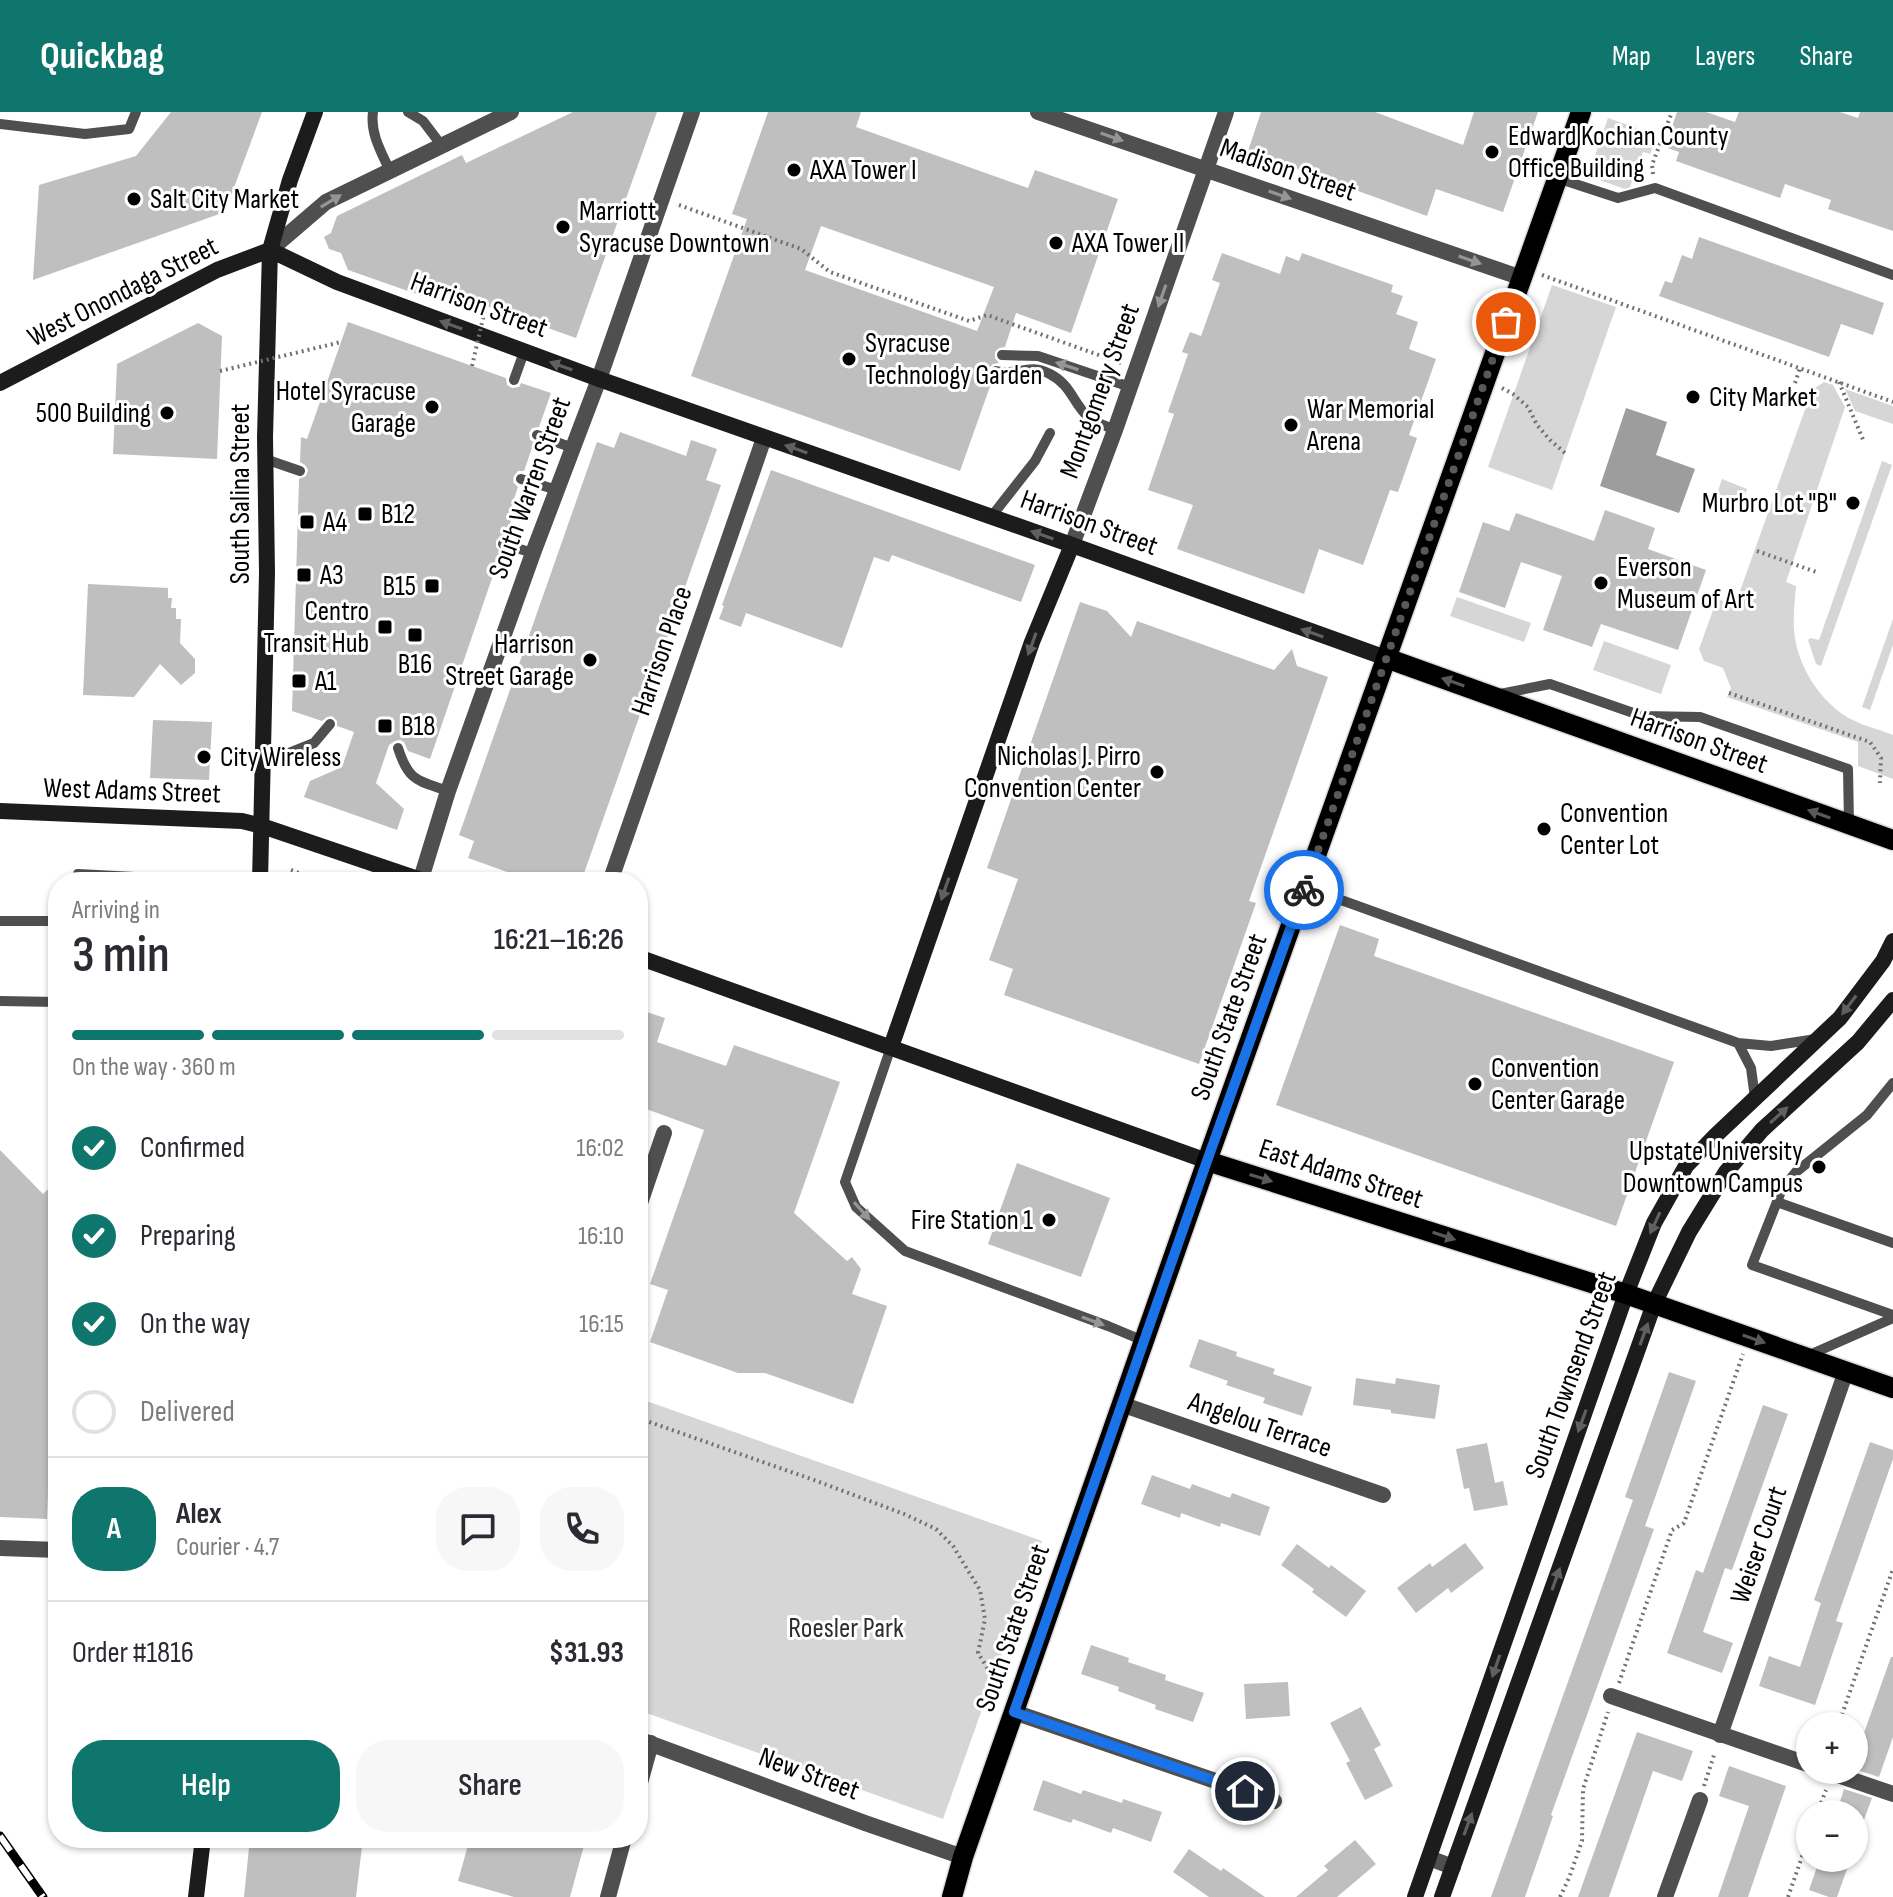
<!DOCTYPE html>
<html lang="en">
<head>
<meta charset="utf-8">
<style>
  body { margin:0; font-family:"Sofia Sans Condensed",sans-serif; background:#f7f7f7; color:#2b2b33; height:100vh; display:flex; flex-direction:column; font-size:30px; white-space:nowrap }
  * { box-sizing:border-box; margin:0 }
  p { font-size:26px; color:#7c7c81 }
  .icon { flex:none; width:44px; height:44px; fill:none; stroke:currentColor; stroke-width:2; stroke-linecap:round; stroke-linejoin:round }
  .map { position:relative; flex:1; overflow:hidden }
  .drawer { position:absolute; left:48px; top:760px; width:600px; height:976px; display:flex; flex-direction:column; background:#fff; border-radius:32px; box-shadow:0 2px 6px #0004 }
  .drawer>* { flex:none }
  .tools { position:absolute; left:1796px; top:1600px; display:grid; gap:16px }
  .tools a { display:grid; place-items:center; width:72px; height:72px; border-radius:50%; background:#fff; box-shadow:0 2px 6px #0004; font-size:40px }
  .pin { position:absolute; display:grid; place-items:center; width:68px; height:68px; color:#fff; margin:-34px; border:4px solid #fff; border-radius:50%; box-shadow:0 2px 8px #0007 }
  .courier { position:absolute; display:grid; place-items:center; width:80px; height:80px; margin:-40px; border:6px solid #1a73e8; border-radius:50%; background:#fff; color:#222; box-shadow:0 2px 10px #0007 }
  .headline em { font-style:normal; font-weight:600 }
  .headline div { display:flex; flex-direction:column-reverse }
  .headline { display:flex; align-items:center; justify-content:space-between; height:136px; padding:0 24px }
  h1 { font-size:52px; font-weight:600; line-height:60px }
  .bar { display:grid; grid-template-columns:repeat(4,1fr); gap:12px 8px; align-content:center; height:96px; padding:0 24px }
  .bar i { height:10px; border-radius:6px; background:#e1e1e2 }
  .bar .selected { background:#0f766e }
  .bar p { grid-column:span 4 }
  .line { display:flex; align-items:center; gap:20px; padding:0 24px; border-top:2px solid #e1e1e2 }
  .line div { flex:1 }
  .round { display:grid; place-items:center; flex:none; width:84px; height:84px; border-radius:32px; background:#f7f7f7 }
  ol { padding:0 24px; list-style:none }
  li { display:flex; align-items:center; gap:24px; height:88px }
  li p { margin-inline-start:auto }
  li .icon { padding:8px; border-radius:50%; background:#0f766e; color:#fff; stroke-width:4 }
  li:last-child { color:#7c7c81 }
  li i { width:44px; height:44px; border:4px solid #e1e1e2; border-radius:50% }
  .cta { display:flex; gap:16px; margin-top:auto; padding:16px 24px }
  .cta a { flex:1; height:92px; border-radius:32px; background:#0f766e; color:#fff; font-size:32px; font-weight:600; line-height:92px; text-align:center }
  .cta a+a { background:#f7f7f7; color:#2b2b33 }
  header { display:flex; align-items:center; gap:48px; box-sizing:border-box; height:112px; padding:0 40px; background:#0f766e; color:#fff }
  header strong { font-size:38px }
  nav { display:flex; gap:44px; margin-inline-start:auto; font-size:28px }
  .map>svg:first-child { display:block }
</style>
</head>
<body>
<header>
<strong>Quickbag</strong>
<nav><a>Map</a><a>Layers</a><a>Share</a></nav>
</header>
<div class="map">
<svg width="1893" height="1785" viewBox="0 0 1893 1785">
  <rect width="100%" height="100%" fill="#fff"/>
  <path fill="#d6d6d6" d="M1608,6L1657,23L1650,42L1643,40L1630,75L1625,77L1588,64Z
    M1552,173L1616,195L1552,378L1488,355Z
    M1824,270L1833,273L1845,295L1786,470L1796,474C1795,488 1793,503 1794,517C1796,551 1818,587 1847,605C1860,613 1878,617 1893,623V667L1858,654V630L1727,585L1731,576L1723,556L1704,549L1699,537L1717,487L1735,493L1812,278Z
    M1845,277L1893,294V312L1855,299Z
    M1882,349L1892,353L1821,554L1816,552L1808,528L1811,526L1819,528Z
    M1722,367L1747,377L1739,399L1714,391Z
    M1457,485L1531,511L1524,530L1450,504Z
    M1893,507V533L1870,598L1862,595Z
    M1604,529L1671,553L1661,582L1593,558Z
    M638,1286L1042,1429L943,1707L638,1598Z"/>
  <path fill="#9d9d9d" d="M1626,296L1667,310L1656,343L1695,357L1679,401L1600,374Z"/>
  <path fill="#bfbfbf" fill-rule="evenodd" d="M171,0H262L225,100L33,168L39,73L136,44Z
    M573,0H657L576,226L447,180L431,187L348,158L341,141L329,137L324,125L331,121L337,104L462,43L466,51Z
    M768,0H861L856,15L1028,76L1035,58L1118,87L1071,221L1016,201L1005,235L999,236L995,240V246L999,251L993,252L988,257L989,262L993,266L960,359L691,264L747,107L732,102ZM821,114L994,175L977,219L805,158Z
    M1261,0H1375L1463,33L1474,0H1538L1503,100L1436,77L1427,104L1336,71L1334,67L1318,61L1314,63L1248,39Z
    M1677,0H1706L1735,10L1739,0H1840L1858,6L1860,0H1893V119L1828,97L1831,88L1785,72L1780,86L1676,49L1679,40L1665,35Z
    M1699,125L1884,191L1873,223L1841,212L1829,245L1659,184L1665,169L1672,171L1682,143L1692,147Z
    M1222,141L1280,162L1286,144L1299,149L1302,141L1393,173L1391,180L1403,184L1396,202L1418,210L1409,237L1436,247L1409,323L1417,326L1398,380L1390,378L1363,453L1319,437L1304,482L1177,437L1193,393L1148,378L1174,302L1168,300L1188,242L1182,240L1190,220L1201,224L1220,171L1212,168Z
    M348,210L506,266L507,273L512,276L519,275L521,271L551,281L539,315L532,316L529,321L530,328L534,330L524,359H518L514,364L513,370L518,375L510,399L514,400L506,424H500L496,429V435L501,440L430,647L408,639L404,630L400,628L395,629L389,633L376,671L404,697L397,718L304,685L310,669L342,655L354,620L337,614V609L332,604L327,605L322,609L292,599L299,367L306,364L308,358L305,353L300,350L301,325L307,327Z
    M198,211L222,224L217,347L113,342L117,252Z
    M620,320L686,344L691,328L717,337L706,368L721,373L582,767L567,762L564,770H535L468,746L474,729L459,723L597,330L614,336Z
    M771,358L1035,453L1021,490L892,443L889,450L874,445L842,536L746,501L741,515L719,507L724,494L722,493Z
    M1605,398L1655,416L1648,437L1706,458L1678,538L1601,512L1592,535L1543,518L1562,464L1521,450L1505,496L1459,480L1483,410L1509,419L1516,401L1594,429Z
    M88,472L168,476V486H172L171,496H176V507H181L180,531L195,547V561L181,573L160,552L134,585L83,583Z
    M1080,490L1107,499L1131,525L1137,509L1274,558L1292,537L1297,554L1328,565L1249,789L1256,791L1199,952L1004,883L1013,857L989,848L1018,767L987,756Z
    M153,608L212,610L209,668L150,666Z
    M1340,813L1379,827L1374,844L1674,950L1616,1114L1276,993Z
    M638,897L665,906L657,930L726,954L734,933L840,970L794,1101L847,1149L852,1145L861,1157L852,1182L887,1194L853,1292L765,1261H738L650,1230L668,1178L650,1172L704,1018L638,994Z
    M0,1038L43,1082L58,1068V1140L55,1221H58V1275H52L47,1407L0,1405Z
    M1017,1051L1110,1086L1081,1165L988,1132Z
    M1199,1227L1237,1240L1236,1244L1275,1257L1273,1262L1312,1275L1302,1304L1263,1291L1265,1286L1226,1273L1228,1269L1189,1255Z
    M1669,1260L1696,1269L1645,1414L1654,1417L1551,1703L1553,1704L1525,1785H1491L1633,1388L1625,1385Z
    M1356,1266L1395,1272L1396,1266L1440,1273L1435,1307L1391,1301V1298L1353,1293Z
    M1763,1293L1788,1302L1732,1458L1725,1456L1703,1520L1733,1531L1722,1561L1667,1541L1696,1458L1703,1461Z
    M1870,1330L1893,1338V1347L1836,1509L1843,1511L1815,1593L1759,1574L1769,1544L1800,1555L1821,1491L1814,1488Z
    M1487,1331L1495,1371L1503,1369L1508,1393L1474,1399L1469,1376L1464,1377L1456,1337Z
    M1152,1363L1190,1377L1192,1372L1230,1386L1232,1381L1270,1395L1260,1424L1221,1411L1220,1415L1181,1401L1180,1406L1141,1392Z
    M1465,1431L1484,1456L1451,1481L1448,1476L1416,1501L1397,1476L1430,1451L1432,1455Z
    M1297,1432L1329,1456L1331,1453L1366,1479L1346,1505L1312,1480L1314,1477L1281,1453Z
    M1091,1533L1129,1546L1128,1550L1166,1563L1165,1568L1204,1581L1193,1610L1155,1597L1156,1593L1118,1579L1119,1575L1081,1562Z
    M1891,1545H1893V1625L1879,1665L1854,1657V1649Z
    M1288,1570L1290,1604L1246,1607L1244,1572Z
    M1361,1595L1381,1633L1374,1637L1393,1674L1365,1688L1346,1651L1350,1649L1330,1611Z
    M1637,1620L1693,1639L1682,1669L1653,1659L1609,1785H1578Z
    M1729,1654L1786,1674L1748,1785H1718L1749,1694L1719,1684Z
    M1043,1668L1081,1682L1083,1678L1122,1691L1123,1687L1162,1700L1151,1730L1113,1716L1111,1721L1073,1707L1071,1711L1033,1698Z
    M1844,1677L1872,1686L1856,1729L1854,1728V1702H1836Z
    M250,1726H363L356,1785H244Z
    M470,1726H586L570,1785H514L458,1769Z
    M1355,1728L1376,1752L1337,1785H1296L1328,1758L1324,1754Z
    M1189,1737L1221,1759L1223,1756L1265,1785H1209L1173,1760Z
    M1820,1746H1851L1837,1785H1829L1809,1778Z"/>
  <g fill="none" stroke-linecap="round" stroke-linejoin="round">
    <g stroke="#dbdbdb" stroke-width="23">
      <path id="primary" d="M1386,546L1893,728
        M1207,1049L1626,1182L1893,1276
        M952,1785L963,1745L1207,1049L1581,0"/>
    </g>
    <path stroke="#717171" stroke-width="4" stroke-dasharray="2 4" stroke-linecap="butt" d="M1653,62L1652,53L1672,0
      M679,93L801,137L830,160L969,209L987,203L1121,251
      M1542,163L1893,290
      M1839,270L1864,330
      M1795,271L1800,256
      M1502,276L1513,282L1528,295L1537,313L1550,328L1565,341
      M1757,439L1819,461
      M1729,581L1870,630L1881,646L1880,671
      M291,770V758L323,770
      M638,1306L814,1368L904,1402L936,1417L953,1434L980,1478L985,1507L978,1541L1001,1578
      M1619,1571L1672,1418L1684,1411L1743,1242
      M1838,1614L1893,1457
      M1704,1674L1715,1640
      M1817,1702L1826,1678
      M1560,1785L1569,1766L1582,1729L1583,1677L1608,1600
      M1788,1785L1810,1722"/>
    <path stroke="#4f4f4f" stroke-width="10" d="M373,0C370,21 381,40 390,59
      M408,0L423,9L442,34
      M0,12L85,22L129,17L136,0
      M1557,66L1618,86L1655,76L1893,163
      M1002,243L1038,244L1130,275
      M996,259C1018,265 1028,250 1050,262C1071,273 1072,289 1087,304C1094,310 1106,314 1115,318
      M514,268L524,240
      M537,323L573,336
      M265,347L300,359
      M521,367L557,378
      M991,405L1035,349L1050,321
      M503,432L533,441
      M1500,582L1550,572L1642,604L1700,605L1848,657L1849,712
      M398,636C409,670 417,668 448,679
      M264,651L314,631L330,612
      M77,770L78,762L229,770
      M1305,775L1738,931L1771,934L1816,927
      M0,809H58
      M0,889L58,890
      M1738,931L1751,956L1755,986
      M891,935L845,1070L856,1095L905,1139L1108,1214L1144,1229
      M1893,971L1867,1003L1796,1060L1782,1077L1752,1153L1893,1203
      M1777,1090L1893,1131
      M1807,1244L1893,1206
      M57,1438L58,1400"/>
    <path stroke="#4f4f4f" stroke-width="16" d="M1038,0L1522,166
      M270,138L326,90L511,0
      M1072,433L1115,318L1226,0
      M420,770L448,679L533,441L599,267L692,0
      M610,770L764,326
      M638,1097L664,1021
      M1121,1292L1383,1383
      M0,1436L58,1438
      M1611,1584L1810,1653
      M1014,1600L1274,1689
      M1720,1623L1846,1259
      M638,1627L865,1711L963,1745
      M1823,1658L1893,1682
      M638,1678L651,1631
      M1429,1746L1453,1755
      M608,1785L624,1726
      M1665,1785L1700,1688"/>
    <path stroke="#1c1c1c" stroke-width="16" d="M270,138L337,170L599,267L1072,433L1386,546
      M0,271L217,158L270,138
      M0,699L242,709L262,714L427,770
      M260,770L267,461L265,325L270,138L290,68L315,0
      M638,845L1207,1049
      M891,935L1032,530L1072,433
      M196,1785L203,1726
      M1415,1785L1626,1182L1654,1111L1686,1054L1715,1024L1840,906L1883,849L1893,829
      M1442,1785L1654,1192L1689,1120L1726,1060L1762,1018L1858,930L1893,888"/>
    <use href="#primary" stroke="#000" stroke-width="20"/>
    <g stroke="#000" stroke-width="9">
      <path id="rail" d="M0,1724L43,1785"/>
    </g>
    <use href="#rail" stroke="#fff" stroke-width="6" stroke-dasharray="18" stroke-linecap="butt"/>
    <path stroke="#717171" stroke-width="4" stroke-dasharray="2 4" stroke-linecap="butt" d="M472,254L486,193
      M220,259L341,230"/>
  </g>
  <defs><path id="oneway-solid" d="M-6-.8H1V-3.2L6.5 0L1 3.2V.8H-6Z" transform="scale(2)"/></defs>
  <g fill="#959595">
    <use href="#oneway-solid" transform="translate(1112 25) rotate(19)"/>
    <use href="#oneway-solid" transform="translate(1280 83) rotate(19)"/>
    <use href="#oneway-solid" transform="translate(331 89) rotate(-31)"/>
    <use href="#oneway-solid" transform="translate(1470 148) rotate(19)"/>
    <use href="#oneway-solid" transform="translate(1162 184) rotate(109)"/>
    <use href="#oneway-solid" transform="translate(1067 254) rotate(-162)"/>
    <use href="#oneway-solid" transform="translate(862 1099) rotate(48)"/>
    <use href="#oneway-solid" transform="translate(1093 1209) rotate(20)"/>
  </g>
  <g fill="#606060">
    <use href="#oneway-solid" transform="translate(451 213) rotate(-160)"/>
    <use href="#oneway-solid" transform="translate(561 254) rotate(-160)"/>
    <use href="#oneway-solid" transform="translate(796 337) rotate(-161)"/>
    <use href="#oneway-solid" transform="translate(1042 423) rotate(-161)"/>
    <use href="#oneway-solid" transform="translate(1312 521) rotate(-161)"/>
    <use href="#oneway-solid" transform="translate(1032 532) rotate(110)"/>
    <use href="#oneway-solid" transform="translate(945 777) rotate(109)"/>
    <use href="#oneway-solid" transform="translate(1849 893) rotate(127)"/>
    <use href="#oneway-solid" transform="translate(1779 1003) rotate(-42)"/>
    <use href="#oneway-solid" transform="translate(1655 1111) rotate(115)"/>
    <use href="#oneway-solid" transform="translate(1644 1222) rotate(-70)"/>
    <use href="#oneway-solid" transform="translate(1582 1309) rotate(110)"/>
    <use href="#oneway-solid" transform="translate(1556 1467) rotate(-70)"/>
    <use href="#oneway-solid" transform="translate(1496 1554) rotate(109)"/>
    <use href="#oneway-solid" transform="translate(1468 1712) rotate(-70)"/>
  </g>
  <g fill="#595959">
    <use href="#oneway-solid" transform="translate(1453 570) rotate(-161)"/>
    <use href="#oneway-solid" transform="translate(1819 702) rotate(-160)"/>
    <use href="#oneway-solid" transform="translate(1261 1066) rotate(17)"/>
    <use href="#oneway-solid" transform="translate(1444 1124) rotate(18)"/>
    <use href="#oneway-solid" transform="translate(1754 1227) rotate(19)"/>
  </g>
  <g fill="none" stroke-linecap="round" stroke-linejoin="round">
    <path stroke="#595959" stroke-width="8" stroke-dasharray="0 14.4" d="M1304,778L1506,210"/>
    <path stroke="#1a73e8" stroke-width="10" d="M1245,1679L1014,1600L1207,1049L1304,778"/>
  </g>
  <g fill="#000" stroke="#fff" stroke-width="3">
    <circle cx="1492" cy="40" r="8"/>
    <circle cx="794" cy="58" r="8"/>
    <circle cx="134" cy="87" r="8"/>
    <circle cx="563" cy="115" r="8"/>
    <circle cx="1056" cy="131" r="8"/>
    <circle cx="849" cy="247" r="8"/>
    <circle cx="1693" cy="285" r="8"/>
    <circle cx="432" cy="295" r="8"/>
    <circle cx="167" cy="301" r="8"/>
    <circle cx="1291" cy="313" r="8"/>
    <circle cx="1853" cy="391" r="8"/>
    <rect x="357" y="394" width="16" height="16" rx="4"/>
    <rect x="299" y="402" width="16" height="16" rx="4"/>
    <rect x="296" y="455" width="16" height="16" rx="4"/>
    <circle cx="1601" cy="471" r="8"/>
    <rect x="424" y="466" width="16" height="16" rx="4"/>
    <rect x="377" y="507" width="16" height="16" rx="4"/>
    <rect x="407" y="515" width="16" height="16" rx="4"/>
    <circle cx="590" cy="548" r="8"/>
    <rect x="291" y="561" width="16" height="16" rx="4"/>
    <rect x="377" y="606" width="16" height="16" rx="4"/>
    <circle cx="204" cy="645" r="8"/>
    <circle cx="1157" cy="660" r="8"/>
    <circle cx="1544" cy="717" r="8"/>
    <circle cx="1475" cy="972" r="8"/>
    <circle cx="1819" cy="1055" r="8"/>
    <circle cx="1049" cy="1108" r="8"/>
  </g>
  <g text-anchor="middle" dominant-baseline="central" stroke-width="6" stroke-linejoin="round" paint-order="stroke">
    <g font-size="28" fill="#000" stroke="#fff" text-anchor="start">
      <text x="1508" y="24">Edward Kochian County<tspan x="1508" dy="32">Office Building</tspan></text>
      <text x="810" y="58">AXA Tower I</text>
      <text x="150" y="87">Salt City Market</text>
      <text x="579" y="99">Marriott<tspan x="579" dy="32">Syracuse Downtown</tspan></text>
      <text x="1072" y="131">AXA Tower II</text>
      <text x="865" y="231">Syracuse<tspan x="865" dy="32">Technology Garden</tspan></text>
      <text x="416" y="279" text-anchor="end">Hotel Syracuse<tspan x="416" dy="32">Garage</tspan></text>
      <text x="1709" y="285">City Market</text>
      <text x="1307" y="297">War Memorial<tspan x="1307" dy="32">Arena</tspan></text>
      <text x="151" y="301" text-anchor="end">500 Building</text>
      <text x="1837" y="391" text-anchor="end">Murbro Lot "B"</text>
      <text x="381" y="402">B12</text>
      <text x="323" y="410">A4</text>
      <text x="1617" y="455">Everson<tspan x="1617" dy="32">Museum of Art</tspan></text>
      <text x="320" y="463">A3</text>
      <text x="416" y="474" text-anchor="end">B15</text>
      <text x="369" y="499" text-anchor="end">Centro<tspan x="369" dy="32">Transit Hub</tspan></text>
      <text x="574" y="532" text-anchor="end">Harrison<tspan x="574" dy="32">Street Garage</tspan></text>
      <text x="415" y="552" text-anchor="middle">B16</text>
      <text x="315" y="569">A1</text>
      <text x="401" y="614">B18</text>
      <text x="1141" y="644" text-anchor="end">Nicholas J. Pirro<tspan x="1141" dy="32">Convention Center</tspan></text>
      <text x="220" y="645">City Wireless</text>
      <text x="1560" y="701">Convention<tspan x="1560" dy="32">Center Lot</tspan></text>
      <text x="1491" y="956">Convention<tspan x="1491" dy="32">Center Garage</tspan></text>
      <text x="1803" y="1039" text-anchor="end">Upstate University<tspan x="1803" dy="32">Downtown Campus</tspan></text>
      <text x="1033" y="1108" text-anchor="end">Fire Station 1</text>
    </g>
    <g font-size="28" fill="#000" stroke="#fff">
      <text transform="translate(1288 58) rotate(19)">Madison Street</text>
      <text transform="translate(123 180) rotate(-27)">West Onondaga Street</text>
      <text transform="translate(479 193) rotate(20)">Harrison Street</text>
      <text transform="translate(1100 279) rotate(-70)">Montgomery Street</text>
      <text transform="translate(530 376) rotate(-70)">South Warren Street</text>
      <text transform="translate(240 382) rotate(-90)">South Salina Street</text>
      <text transform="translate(1089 411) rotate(20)">Harrison Street</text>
      <text transform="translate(662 539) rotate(-71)">Harrison Place</text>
      <text transform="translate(1699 629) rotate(20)">Harrison Street</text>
      <text transform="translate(132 679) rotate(2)">West Adams Street</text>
      <text transform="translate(1229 905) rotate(-70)">South State Street</text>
      <text transform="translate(1341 1062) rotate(18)">East Adams Street</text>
      <text transform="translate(1571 1263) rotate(-70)">South Townsend Street</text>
      <text transform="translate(1260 1313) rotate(19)">Angelou Terrace</text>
      <text transform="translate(1759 1433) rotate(-71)">Weiser Court</text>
      <text transform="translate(1013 1516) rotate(-71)">South State Street</text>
      <text transform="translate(809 1662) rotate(20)">New Street</text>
    </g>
    <g font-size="28" fill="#2d2d2d" stroke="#fff">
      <text x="846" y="1516">Roesler Park</text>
    </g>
  </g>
</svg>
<div class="tools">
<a>+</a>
<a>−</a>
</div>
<div class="pin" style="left:1506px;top:210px;background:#ea580c"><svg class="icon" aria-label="bag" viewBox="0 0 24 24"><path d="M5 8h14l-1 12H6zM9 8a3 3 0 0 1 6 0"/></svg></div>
<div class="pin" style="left:1245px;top:1679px;background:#1f2937"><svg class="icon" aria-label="home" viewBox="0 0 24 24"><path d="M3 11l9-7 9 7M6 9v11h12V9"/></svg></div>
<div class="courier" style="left:1304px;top:778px"><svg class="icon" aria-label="bike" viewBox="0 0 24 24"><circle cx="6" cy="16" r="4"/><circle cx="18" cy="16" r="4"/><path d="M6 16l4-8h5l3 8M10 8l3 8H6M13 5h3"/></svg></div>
<section class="drawer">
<div class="headline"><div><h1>3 min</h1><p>Arriving in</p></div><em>16:21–16:26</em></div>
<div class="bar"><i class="selected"></i><i class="selected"></i><i class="selected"></i><i></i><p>On the way · 360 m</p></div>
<ol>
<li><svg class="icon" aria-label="check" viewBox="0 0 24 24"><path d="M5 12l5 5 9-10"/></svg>Confirmed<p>16:02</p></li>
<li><svg class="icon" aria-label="check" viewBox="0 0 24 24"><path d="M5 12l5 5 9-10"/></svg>Preparing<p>16:10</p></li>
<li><svg class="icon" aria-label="check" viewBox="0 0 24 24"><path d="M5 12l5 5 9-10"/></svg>On the way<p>16:15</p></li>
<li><i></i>Delivered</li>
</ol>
<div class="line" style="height:144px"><b class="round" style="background:#0f766e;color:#fff">A</b><div><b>Alex</b><p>Courier · 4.7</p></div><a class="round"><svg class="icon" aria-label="chat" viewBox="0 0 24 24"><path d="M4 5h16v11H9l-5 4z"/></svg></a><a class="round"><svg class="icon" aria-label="phone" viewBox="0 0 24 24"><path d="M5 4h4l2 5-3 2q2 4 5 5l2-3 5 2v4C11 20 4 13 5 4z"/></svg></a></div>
<div class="line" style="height:104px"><div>Order #1816</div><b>$31.93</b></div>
<div class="cta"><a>Help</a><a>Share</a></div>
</section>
</div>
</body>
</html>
